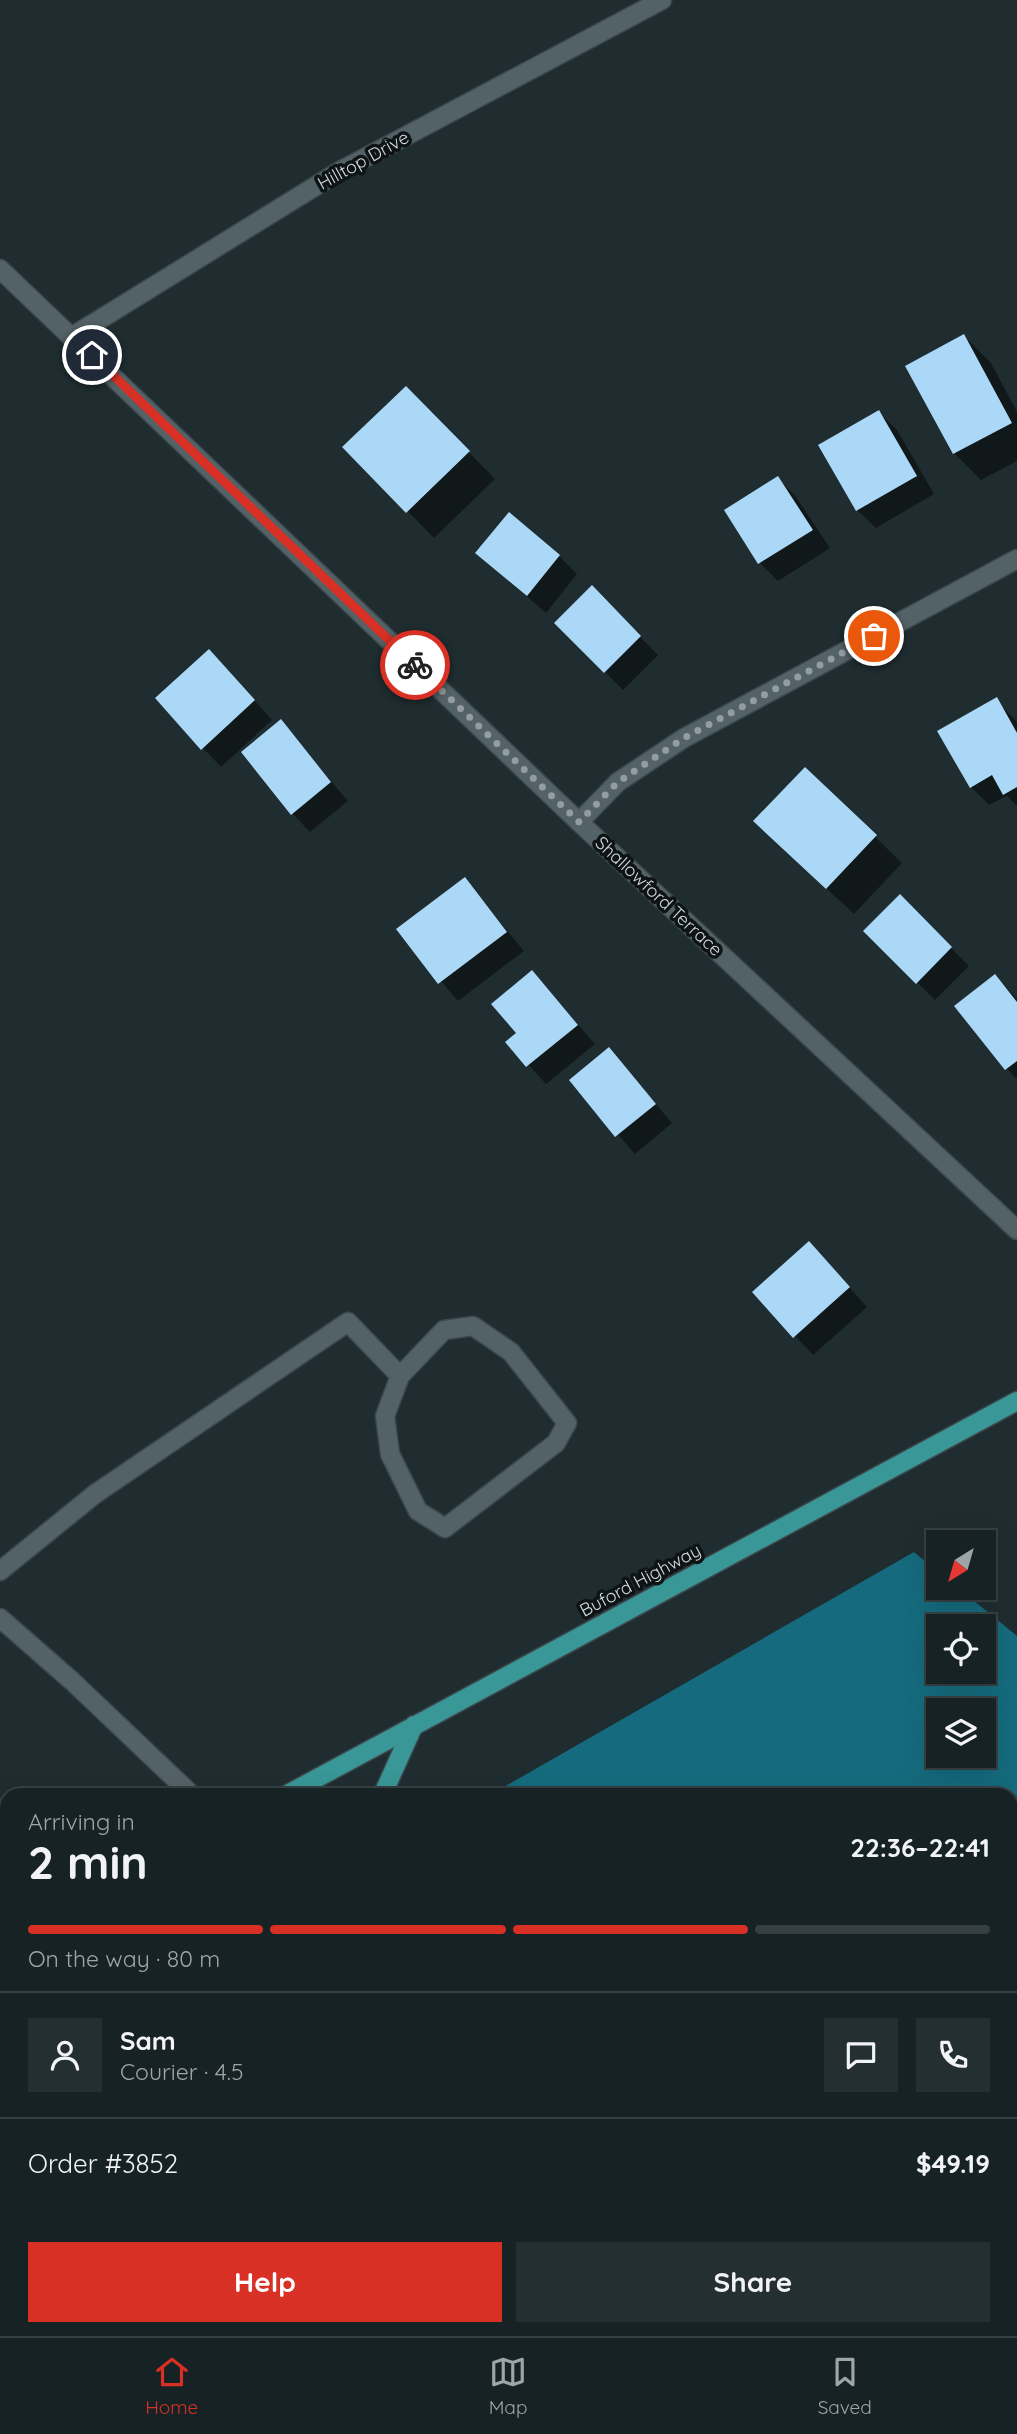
<!DOCTYPE html>
<html lang="en">
<head>
<meta charset="utf-8">
<style>
  body { margin:0; font-family:Quicksand,sans-serif; background:#242f32; color:#f1f3f6; height:100vh; display:flex; flex-direction:column; font-size:26px; white-space:nowrap }
  * { box-sizing:border-box; margin:0 }
  p { font-size:23px; color:#9ea4a7 }
  .icon { flex:none; width:38px; height:38px; fill:none; stroke:currentColor; stroke-width:2; stroke-linecap:round; stroke-linejoin:round }
  .map { position:relative; flex:1; overflow:hidden }
  .side { position:absolute; left:0px; top:1788px; width:1018px; height:548px; display:flex; flex-direction:column; background:#172225; border-radius:21px 21px 0 0; box-shadow:0 7px 28px #0002,0 0 0 2px #363f42 }
  .side>* { flex:none }
  .needle { width:46px; rotate:217deg }
  .buttons { position:absolute; left:926px; top:1530px; display:grid; gap:14px }
  .buttons a { display:grid; place-items:center; width:70px; height:70px; border-radius:0px; background:#172225; box-shadow:0 7px 28px #0002,0 0 0 2px #363f42; font-size:35px }
  .pin { position:absolute; display:grid; place-items:center; width:60px; height:60px; color:#fff; margin:-30px; border:4px solid #fff; border-radius:50%; box-shadow:0 2px 7px #0007 }
  .courier { position:absolute; display:grid; place-items:center; width:70px; height:70px; margin:-35px; border:5px solid #d93025; border-radius:50%; background:#fff; color:#222; box-shadow:0 2px 9px #0007 }
  .overview em { font-style:normal; font-weight:700 }
  .overview div { display:flex; flex-direction:column-reverse }
  .overview { display:flex; align-items:center; justify-content:space-between; height:119px; padding:0 28px }
  h1 { font-size:46px; font-weight:700; line-height:52px }
  .bar { display:grid; grid-template-columns:repeat(4,1fr); gap:10px 7px; align-content:center; height:84px; padding:0 28px }
  .bar i { height:9px; border-radius:5px; background:#363f42 }
  .bar .selected { background:#d93025 }
  .bar p { grid-column:span 4 }
  .line { display:flex; align-items:center; gap:18px; padding:0 28px; border-top:2px solid #363f42 }
  .line div { flex:1 }
  .round { display:grid; place-items:center; flex:none; width:74px; height:74px; border-radius:0px; background:#242f32 }
  .primary-button { display:flex; gap:14px; margin-top:auto; padding:14px 28px }
  .primary-button a { flex:1; height:80px; border-radius:0px; background:#d93025; color:#fff; font-size:28px; font-weight:700; line-height:80px; text-align:center }
  .primary-button a+a { background:#242f32; color:#f1f3f6 }
  .tabs { display:flex; justify-content:space-around; align-items:center; height:98px; border-top:2px solid #363f42; background:#172225; font-size:19px; color:#9ea4a7 }
  .tabs a { display:grid; justify-items:center; gap:4px }
  .tabs .selected { color:#d93025 }
  .map>svg:first-child { display:block }
</style>
</head>
<body>
<div class="map">
<svg width="1017" height="2336" viewBox="0 0 1017 2336">
  <rect width="100%" height="100%" fill="#1f2d31"/>
  <path fill="#156b7d" fill-rule="evenodd" d="M914,1552L938,1572V1587H957L1017,1636V2336H0V2060L7,2056V2329H1012V1796L490,1795ZM938,1626H984V1671H938ZM938,1710H984V1755H938Z"/>
  <path fill="#0007" d="M964,336L991,363L1017,412V461L981,480L954,453L907,367Z
    M406,388L495,479L434,538L345,447Z
    M878,412L897,430L934,494L876,528L857,510Z
    M778,478L796,497L830,548L778,581L760,563Z
    M477,553L559,556L577,574L546,613Z
    M592,588L658,655L623,690L556,623Z
    M227,670L272,720L221,767L203,748Z
    M996,700L1017,722V806L1007,796L989,805L971,787Z
    M280,722L348,801L310,832L292,813Z
    M805,769L902,863L854,914L782,847Z
    M465,880L524,951L458,1001L398,930Z
    M900,897L969,966L935,1000L866,931Z
    M532,972L595,1044L546,1084L508,1042L518,1033Z
    M995,976L1017,999V1079L1007,1069Z
    M609,1049L672,1123L635,1154L571,1080Z
    M827,1262L867,1307L813,1355L754,1292Z"/>
  <g fill="none" stroke-linecap="round" stroke-linejoin="round">
    <path stroke="#3b517f" stroke-width="10" d="M832,2329L851,2336
      M18,2336L38,2329"/>
  </g>
  <path fill="#acd8f8" d="M964,334L1012,423L953,454L905,366Z
    M406,386L470,451L406,513L342,447Z
    M879,410L917,476L856,511L818,445Z
    M778,476L813,530L758,564L724,510Z
    M509,512L560,555L527,596L475,553Z
    M592,585L641,636L604,673L554,623Z
    M209,649L255,700L201,750L155,698Z
    M997,697L1017,733V787L1003,795L992,775L970,788L937,731Z
    M281,719L331,782L291,815L241,752Z
    M805,767L877,835L826,889L753,821Z
    M465,877L507,932L438,984L396,929Z
    M900,894L952,947L916,984L863,931Z
    M532,970L578,1025L526,1067L505,1042L516,1033L491,1004Z
    M995,974L1017,1002V1061L1005,1070L954,1006Z
    M609,1047L656,1104L615,1137L569,1080Z
    M809,1241L850,1287L793,1338L752,1292Z"/>
  <g fill="none" stroke-linecap="round" stroke-linejoin="round">
    <g stroke="#3c484c" stroke-width="21">
      <path id="minor" d="M0,269L579,822L1017,1230
        M73,336L340,171L662,0
        M579,822L618,782L684,738L1017,559
        M473,1326L511,1352L567,1423L556,1443L445,1528L418,1511L390,1454L385,1416L400,1376L444,1330Z
        M0,1571L95,1494L348,1322L400,1376
        M0,1618L72,1681L193,1796
        M1012,2103L1017,2104"/>
    </g>
    <g stroke="#3c484c" stroke-width="21">
      <path id="primary" d="M284,1796L1017,1401
        M382,1796L414,1725
        M0,1960L7,1956"/>
    </g>
    <use href="#minor" stroke="#536266" stroke-width="18"/>
    <use href="#primary" stroke="#399797" stroke-width="18"/>
  </g>
  <g fill="none" stroke-linecap="round" stroke-linejoin="round">
    <path stroke="#939da0" stroke-width="7" stroke-dasharray="0 12.6" d="M415,665L579,822L618,782L684,738L874,636"/>
    <path stroke="#d93025" stroke-width="9" d="M92,355L415,665"/>
  </g>
  <g text-anchor="middle" dominant-baseline="central" stroke-width="7" stroke-linejoin="round" paint-order="stroke">
    <g font-size="18" fill="#d1dadc" stroke="#0e1416">
      <text transform="translate(363 160) rotate(-29)">Hilltop Drive</text>
      <text transform="translate(659 896) rotate(43)">Shallowford Terrace</text>
      <text transform="translate(640 1580) rotate(-28)">Buford Highway</text>
    </g>
  </g>
</svg>
<div class="buttons">
<a><svg class="needle" viewBox="-14 -14 28 28"><path d="M0-13l5 13h-10z" fill="#e53935"/><path d="M0 13l5-13h-10z" fill="#9ea4a7"/></svg></a>
<a><svg class="icon" aria-label="locate" viewBox="0 0 24 24"><circle cx="12" cy="12" r="6"/><path d="M12 2v4M12 18v4M2 12h4M18 12h4"/></svg></a>
<a><svg class="icon" aria-label="layers" viewBox="0 0 24 24"><path d="M12 4l9 5-9 5-9-5zM3 14l9 5 9-5"/></svg></a>
</div>
<div class="pin" style="left:874px;top:636px;background:#ea580c"><svg class="icon" aria-label="bag" viewBox="0 0 24 24"><path d="M5 8h14l-1 12H6zM9 8a3 3 0 0 1 6 0"/></svg></div>
<div class="pin" style="left:92px;top:355px;background:#1f2937"><svg class="icon" aria-label="home" viewBox="0 0 24 24"><path d="M3 11l9-7 9 7M6 9v11h12V9"/></svg></div>
<div class="courier" style="left:415px;top:665px"><svg class="icon" aria-label="bike" viewBox="0 0 24 24"><circle cx="6" cy="16" r="4"/><circle cx="18" cy="16" r="4"/><path d="M6 16l4-8h5l3 8M10 8l3 8H6M13 5h3"/></svg></div>
<section class="side">
<div class="overview"><div><h1>2 min</h1><p>Arriving in</p></div><em>22:36–22:41</em></div>
<div class="bar"><i class="selected"></i><i class="selected"></i><i class="selected"></i><i></i><p>On the way · 80 m</p></div>
<div class="line" style="height:126px"><a class="round"><svg class="icon" aria-label="person" viewBox="0 0 24 24"><circle cx="12" cy="8" r="4"/><path d="M4 21q1-7 8-7t8 7"/></svg></a><div><b>Sam</b><p>Courier · 4.5</p></div><a class="round"><svg class="icon" aria-label="chat" viewBox="0 0 24 24"><path d="M4 5h16v11H9l-5 4z"/></svg></a><a class="round"><svg class="icon" aria-label="phone" viewBox="0 0 24 24"><path d="M5 4h4l2 5-3 2q2 4 5 5l2-3 5 2v4C11 20 4 13 5 4z"/></svg></a></div>
<div class="line" style="height:91px"><div>Order #3852</div><b>$49.19</b></div>
<div class="primary-button"><a>Help</a><a>Share</a></div>
</section>
</div>
<nav class="tabs">
<a class="selected"><svg class="icon" aria-label="home" viewBox="0 0 24 24"><path d="M3 11l9-7 9 7M6 9v11h12V9"/></svg>Home</a>
<a><svg class="icon" aria-label="map" viewBox="0 0 24 24"><path d="M3 6l6-2 6 2 6-2v14l-6 2-6-2-6 2zM9 4v14M15 6v14"/></svg>Map</a>
<a><svg class="icon" aria-label="saved" viewBox="0 0 24 24"><path d="M7 4h10v16l-5-4-5 4z"/></svg>Saved</a>
</nav>
</body>
</html>
